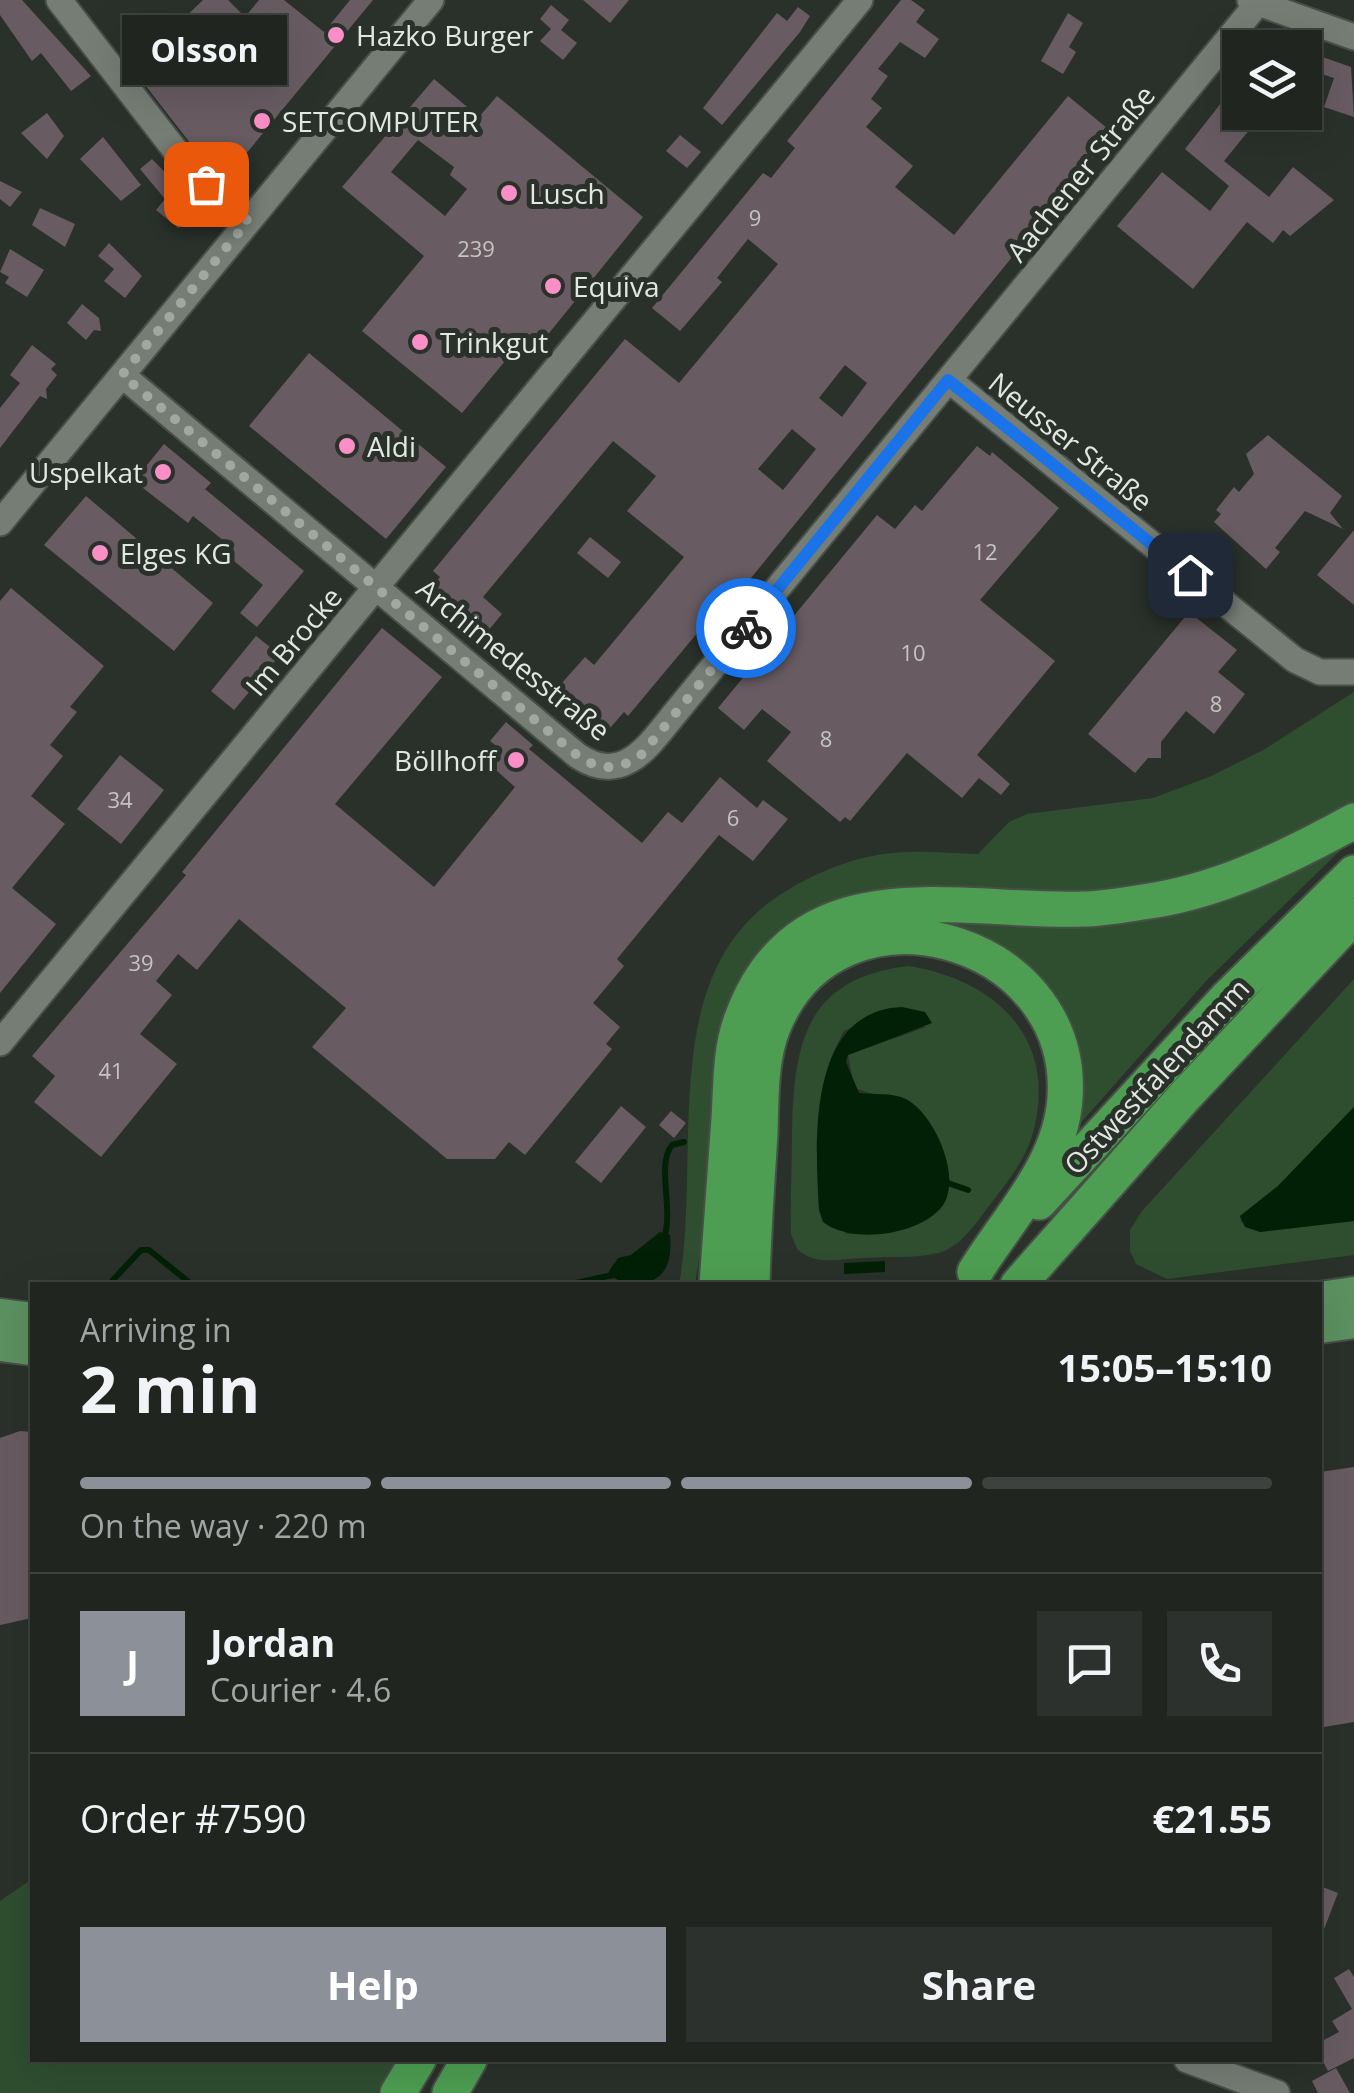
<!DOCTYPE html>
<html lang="en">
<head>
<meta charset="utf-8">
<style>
  body { margin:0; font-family:"Open Sans",sans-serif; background:#2d312d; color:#f1f3f6; height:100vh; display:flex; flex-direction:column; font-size:38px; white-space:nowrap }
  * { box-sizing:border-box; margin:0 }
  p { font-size:32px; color:#a2a5a5 }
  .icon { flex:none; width:55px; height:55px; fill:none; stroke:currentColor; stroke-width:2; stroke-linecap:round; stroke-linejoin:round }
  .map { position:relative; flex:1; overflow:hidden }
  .side { position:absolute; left:30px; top:1282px; width:1292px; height:780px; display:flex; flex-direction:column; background:#202520; border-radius:0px; box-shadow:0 10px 40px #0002,0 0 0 2px #3d423e }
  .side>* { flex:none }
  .buttons { position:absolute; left:1222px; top:30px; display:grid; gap:20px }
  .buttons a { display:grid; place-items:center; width:100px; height:100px; border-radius:0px; background:#202520; box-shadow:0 10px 40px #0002,0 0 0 2px #3d423e; font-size:50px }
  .pin { position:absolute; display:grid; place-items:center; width:85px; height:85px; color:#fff; margin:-42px; border-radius:20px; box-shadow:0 5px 15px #0006 }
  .courier { position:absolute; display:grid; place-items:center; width:100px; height:100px; margin:-50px; border:8px solid #1a73e8; border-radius:50%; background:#fff; color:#222; box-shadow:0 2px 12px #0007 }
  .bubble { position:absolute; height:70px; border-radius:0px; background:#202520; box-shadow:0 10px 40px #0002,0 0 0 2px #3d423e; font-size:32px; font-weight:700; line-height:70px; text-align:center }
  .overview em { font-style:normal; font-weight:700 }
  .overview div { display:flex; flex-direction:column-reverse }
  .overview { display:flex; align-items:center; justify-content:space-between; height:170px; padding:0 50px }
  h1 { font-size:65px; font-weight:700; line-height:75px }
  .bar { display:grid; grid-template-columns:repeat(4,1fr); gap:15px 10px; align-content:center; height:120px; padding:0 50px }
  .bar i { height:12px; border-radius:8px; background:#3d423e }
  .bar .active { background:#8c9099 }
  .bar p { grid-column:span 4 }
  .line { display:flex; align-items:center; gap:25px; padding:0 50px; border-top:2px solid #3d423e }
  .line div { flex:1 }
  .round { display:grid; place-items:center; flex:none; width:105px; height:105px; border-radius:0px; background:#2d312d }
  .primary-button { display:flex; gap:20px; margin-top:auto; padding:20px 50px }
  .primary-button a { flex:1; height:115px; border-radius:0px; background:#8c9099; color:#fff; font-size:40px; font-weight:700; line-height:115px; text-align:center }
  .primary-button a+a { background:#2d312d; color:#f1f3f6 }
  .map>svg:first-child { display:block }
</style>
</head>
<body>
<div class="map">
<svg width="1354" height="2093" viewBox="0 0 1354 2093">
  <rect width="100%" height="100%" fill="#2a312a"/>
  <path fill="#2f4e30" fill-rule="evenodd" d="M1354,692V805C1275,846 1196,885 1105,892C946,904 766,829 716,1047L707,1208L695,1285H679C703,1152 653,971 786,891C817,872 856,856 893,853C921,850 950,853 978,854L1009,822L1027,814L1153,798L1209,777L1265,749Z
    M1353,838L1206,981L1078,1126L1080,1070L1070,1036L925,924V918L1060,923Z
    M909,966C994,980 1057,1036 1034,1129C1028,1156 1009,1180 992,1202C978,1220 962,1247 938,1253C915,1259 886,1256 862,1258C839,1259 815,1266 797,1249L791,1234C790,1201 792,1167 792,1133C794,1043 805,978 909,966ZM889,1008L926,1027L848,1055L854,1088L917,1108L939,1143L950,1184L928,1218L888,1232L846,1234C826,1161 803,1103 844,1031Z
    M1354,979V1107L1278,1186L1240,1216L1241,1222L1260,1232L1354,1221V1255L1167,1279L1136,1264L1130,1251V1230L1142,1211Z
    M32,1879V2060H400L377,2093H0V1901Z"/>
  <path fill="#022005" d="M902,1007L925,1012L932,1023L848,1055L846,1062L859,1093C874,1095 891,1092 906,1099C935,1114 965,1182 940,1209C915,1236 851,1244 823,1222L819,1210C815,1141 807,1011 902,1007Z
    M1354,1107V1221L1260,1232L1245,1227L1240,1216L1278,1186Z
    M660,1232L670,1235C673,1268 662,1285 627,1285L611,1276L609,1271L618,1258L631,1255Z
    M885,1261V1272L844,1274V1263Z"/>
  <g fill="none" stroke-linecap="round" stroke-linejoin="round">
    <path stroke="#022005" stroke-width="6" d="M945,1182L968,1190
      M664,1238C674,1209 656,1165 672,1145L684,1142
      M112,1281L141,1250H149L190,1283L281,1285
      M567,1285L617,1274"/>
  </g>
  <path fill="#685c62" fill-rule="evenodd" d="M0,0H22L91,76L71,91L41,53L32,61L0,15Z
    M203,0H228L245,17L259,0H284L324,32L350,0H373L226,178L194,148L121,54L159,25L180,22Z
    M583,0H629L610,23Z
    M901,0H911L925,10L916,22L939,39L925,58L900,42L878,69L888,76L871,99L882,108L866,127L913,166L895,187L954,235L1068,96L1113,133L734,599L729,595L628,716L624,712L604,735L553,693L585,657L594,665L684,557L627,511L656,476L613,441L483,597L502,614L482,638L427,593L440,577L433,571L625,339L679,383L778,264L748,239L717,278L722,282L680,331L652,308L763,173L771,178L795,148L787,141ZM845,365L867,383L842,417L819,398ZM792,429L816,449L783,490L758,469Z
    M551,5L569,20L561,30L577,43L563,60L540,41L551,29L540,19Z
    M798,7L810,16L800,32L722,125L703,108L777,13L787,21Z
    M1068,13L1083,23L1069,47L1076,52L1063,74L1041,61Z
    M1314,54L1351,67L1354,117L1324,107L1334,78L1309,70Z
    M434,79L479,117L497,96L643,217L537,348L524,338L462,413L362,331L424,256L342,187ZM418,140L454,167L450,175L467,189L445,216L391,172Z
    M1240,79V112H1264L1224,161L1269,197L1293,167L1334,200L1290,236L1283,230L1273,243L1247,222L1193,289L1117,226L1162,172L1210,211L1229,186L1185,149Z
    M47,113L64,136L47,159L21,133Z
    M680,135L701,152L687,168L666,151Z
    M103,137L141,185L121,201L80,159Z
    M152,159L196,204L185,224L178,228L156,210L165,199L140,169Z
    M0,181L22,192L10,207L0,199Z
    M40,208L75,224L65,247L32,225Z
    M109,243L142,276L125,298L104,281L114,269L98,256Z
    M10,249L44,270L27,297L5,283L9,277L0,272Z
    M82,304L99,318L101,331L94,330L86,340L67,323Z
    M32,345L56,364L51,369L57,375L46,389L47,399L40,396L0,448V408L20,383L10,375Z
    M309,353L446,467L386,539L249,426Z
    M1268,435L1342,496L1330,513L1343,529L1305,511L1275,548L1280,552L1266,569L1214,522L1221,514L1216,510L1234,487L1239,492L1254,474L1246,454Z
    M164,444L211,483L205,489L304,571L257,627L240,613L263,585L228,556L234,549L193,516L188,523L134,481Z
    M977,446L990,456L992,452L1059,508L980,600L1055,661L977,755L1010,784L1001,795L979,778L962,798L907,753L850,821L845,817L840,822L767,761L791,732L762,709L744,730L718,708L877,515L895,529L915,505L922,511Z
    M86,496L213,603L174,651L44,545Z
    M1354,530V605L1317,575Z
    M590,537L621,562L608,578L577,553Z
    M11,588L104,666L70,707L77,712L50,745L63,756L31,796L65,824L12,888L56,924L0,993V601Z
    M1189,612L1237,650L1218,672L1245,694L1214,734L1186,711L1161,742V758H1148L1135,773L1088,734Z
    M382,628L442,677L335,804L434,887L515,787L488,763L499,748L490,741L506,722L533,745L529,749L642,843L668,812L682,823L720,777L757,808L763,800L788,819L753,861L719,835L617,959L624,966L593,1003L620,1027L606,1044L612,1049L525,1155L509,1142L495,1159H447L312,1047L346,1008L239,919L197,970L178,954L156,981L172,995L140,1034L177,1064L101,1157L34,1102L55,1076L32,1056L186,875L182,872Z
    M256,636L280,655L234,710L211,691Z
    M120,755L164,790L121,844L77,809Z
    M621,1106L646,1127L601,1183L575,1162Z
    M671,1111L686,1123L674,1138L659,1125Z
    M20,1431L32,1432V1618L0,1625V1438Z
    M1354,1467V1722L1324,1727L1320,1698V1472Z
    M1320,1886L1338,1893L1321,1937H1320Z
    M1349,1969L1354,1977V2058L1328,2071L1320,2056V2042L1339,2032L1332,2021L1352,2009L1334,1978Z
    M1336,2068L1350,2093H1318L1312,2081Z"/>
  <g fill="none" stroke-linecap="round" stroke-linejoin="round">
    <g stroke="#484f48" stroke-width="29">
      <path id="minor" d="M59,0L182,159L248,221
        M1250,0L1354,37
        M122,375L578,756C624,786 649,745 676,712L1257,4
        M949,380L1295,660L1320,672H1354
        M0,523L431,0
        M0,1043L860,0
        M1187,2060L1277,2093"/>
    </g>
    <g stroke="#484f48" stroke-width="36">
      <path id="major" d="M1320,1298L1354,1293
        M0,1315L32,1319
        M1320,1327L1354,1322
        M0,1345L32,1349"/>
    </g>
    <g stroke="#484f48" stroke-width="39">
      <path id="highway" d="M1039,1202L1226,999L1354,873
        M717,1285C721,1230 725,1174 729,1119C731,1087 730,1051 741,1021C797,863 955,913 1083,909C1102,909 1123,905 1143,902C1218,892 1288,857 1354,821
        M752,1285C753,1234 757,1183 760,1133C761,1099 760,1059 773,1027C836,869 1076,935 1065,1098C1061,1165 1008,1218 975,1272
        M1018,1285L1185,1096L1354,916
        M398,2093L418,2060
        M450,2093L469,2060"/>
    </g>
    <use href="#minor" stroke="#757d75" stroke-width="25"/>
    <use href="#major" stroke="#5d9160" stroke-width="32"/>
    <use href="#highway" stroke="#4d9e52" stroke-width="35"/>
  </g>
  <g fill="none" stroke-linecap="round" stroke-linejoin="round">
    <path stroke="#a2a7a2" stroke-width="10" stroke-dasharray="0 18" d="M206,184L248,221L122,375L578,756C601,771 618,771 641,755L746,628"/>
    <path stroke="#1a73e8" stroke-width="12" d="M746,628L948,380L1190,575"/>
  </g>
  <g fill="#fa8fc7" stroke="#2a312a" stroke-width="4">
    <circle cx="336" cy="35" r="10"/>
    <circle cx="262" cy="121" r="10"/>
    <circle cx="509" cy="193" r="10"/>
    <circle cx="553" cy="286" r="10"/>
    <circle cx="420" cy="342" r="10"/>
    <circle cx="347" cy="446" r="10"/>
    <circle cx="163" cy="472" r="10"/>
    <circle cx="100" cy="553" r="10"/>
    <circle cx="516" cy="760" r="10"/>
  </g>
  <g text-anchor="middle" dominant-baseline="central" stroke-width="10" stroke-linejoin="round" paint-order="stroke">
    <g font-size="22" fill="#c4c4c2">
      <text x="755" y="217">9</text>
      <text x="476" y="248">239</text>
      <text x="985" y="551">12</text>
      <text x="913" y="652">10</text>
      <text x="1216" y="703">8</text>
      <text x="826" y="738">8</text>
      <text x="120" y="799">34</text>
      <text x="733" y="817">6</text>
      <text x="141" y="962">39</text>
      <text x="111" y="1070">41</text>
    </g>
    <g font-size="28" fill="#e2e7e2" stroke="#2a312a" text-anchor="start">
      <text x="356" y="35">Hazko Burger</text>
      <text x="282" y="121">SETCOMPUTER</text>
      <text x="529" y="193">Lusch</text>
      <text x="573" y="286">Equiva</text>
      <text x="440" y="342">Trinkgut</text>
      <text x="367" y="446">Aldi</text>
      <text x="143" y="472" text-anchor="end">Uspelkat</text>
      <text x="120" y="553">Elges KG</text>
      <text x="496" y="760" text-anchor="end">Böllhoff</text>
    </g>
    <g font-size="28" fill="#e2e7e2" stroke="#2a312a">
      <text transform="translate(1080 173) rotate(-51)">Aachener Straße</text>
      <text transform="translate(1071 441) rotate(39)">Neusser Straße</text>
      <text transform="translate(293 641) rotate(-50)">Im Brocke</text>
      <text transform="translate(514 659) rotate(39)">Archimedesstraße</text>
      <text transform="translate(1156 1076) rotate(-47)">Ostwestfalendamm</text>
    </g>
  </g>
</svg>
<div class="buttons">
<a><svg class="icon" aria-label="layers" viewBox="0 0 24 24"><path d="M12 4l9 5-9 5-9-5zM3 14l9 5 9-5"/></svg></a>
</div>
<div class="pin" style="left:206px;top:184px;background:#ea580c"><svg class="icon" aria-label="bag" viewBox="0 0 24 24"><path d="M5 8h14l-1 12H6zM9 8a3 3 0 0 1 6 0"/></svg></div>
<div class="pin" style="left:1190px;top:575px;background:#1f2937"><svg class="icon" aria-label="home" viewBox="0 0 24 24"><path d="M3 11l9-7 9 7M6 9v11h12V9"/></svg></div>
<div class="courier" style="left:746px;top:628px"><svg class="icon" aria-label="bike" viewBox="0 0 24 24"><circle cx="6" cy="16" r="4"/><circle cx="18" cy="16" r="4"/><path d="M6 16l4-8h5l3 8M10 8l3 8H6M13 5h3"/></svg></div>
<div class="bubble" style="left:122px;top:15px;width:165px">Olsson</div>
<section class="side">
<div class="overview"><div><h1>2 min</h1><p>Arriving in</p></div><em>15:05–15:10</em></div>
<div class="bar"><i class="active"></i><i class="active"></i><i class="active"></i><i></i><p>On the way · 220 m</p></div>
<div class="line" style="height:180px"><b class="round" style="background:#8c9099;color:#fff">J</b><div><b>Jordan</b><p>Courier · 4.6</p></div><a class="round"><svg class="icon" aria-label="chat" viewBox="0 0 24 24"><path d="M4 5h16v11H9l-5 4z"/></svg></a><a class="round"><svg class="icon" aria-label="phone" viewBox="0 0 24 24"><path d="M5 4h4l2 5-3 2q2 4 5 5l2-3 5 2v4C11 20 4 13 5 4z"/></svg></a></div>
<div class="line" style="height:130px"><div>Order #7590</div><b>€21.55</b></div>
<div class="primary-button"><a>Help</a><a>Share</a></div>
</section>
</div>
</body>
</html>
